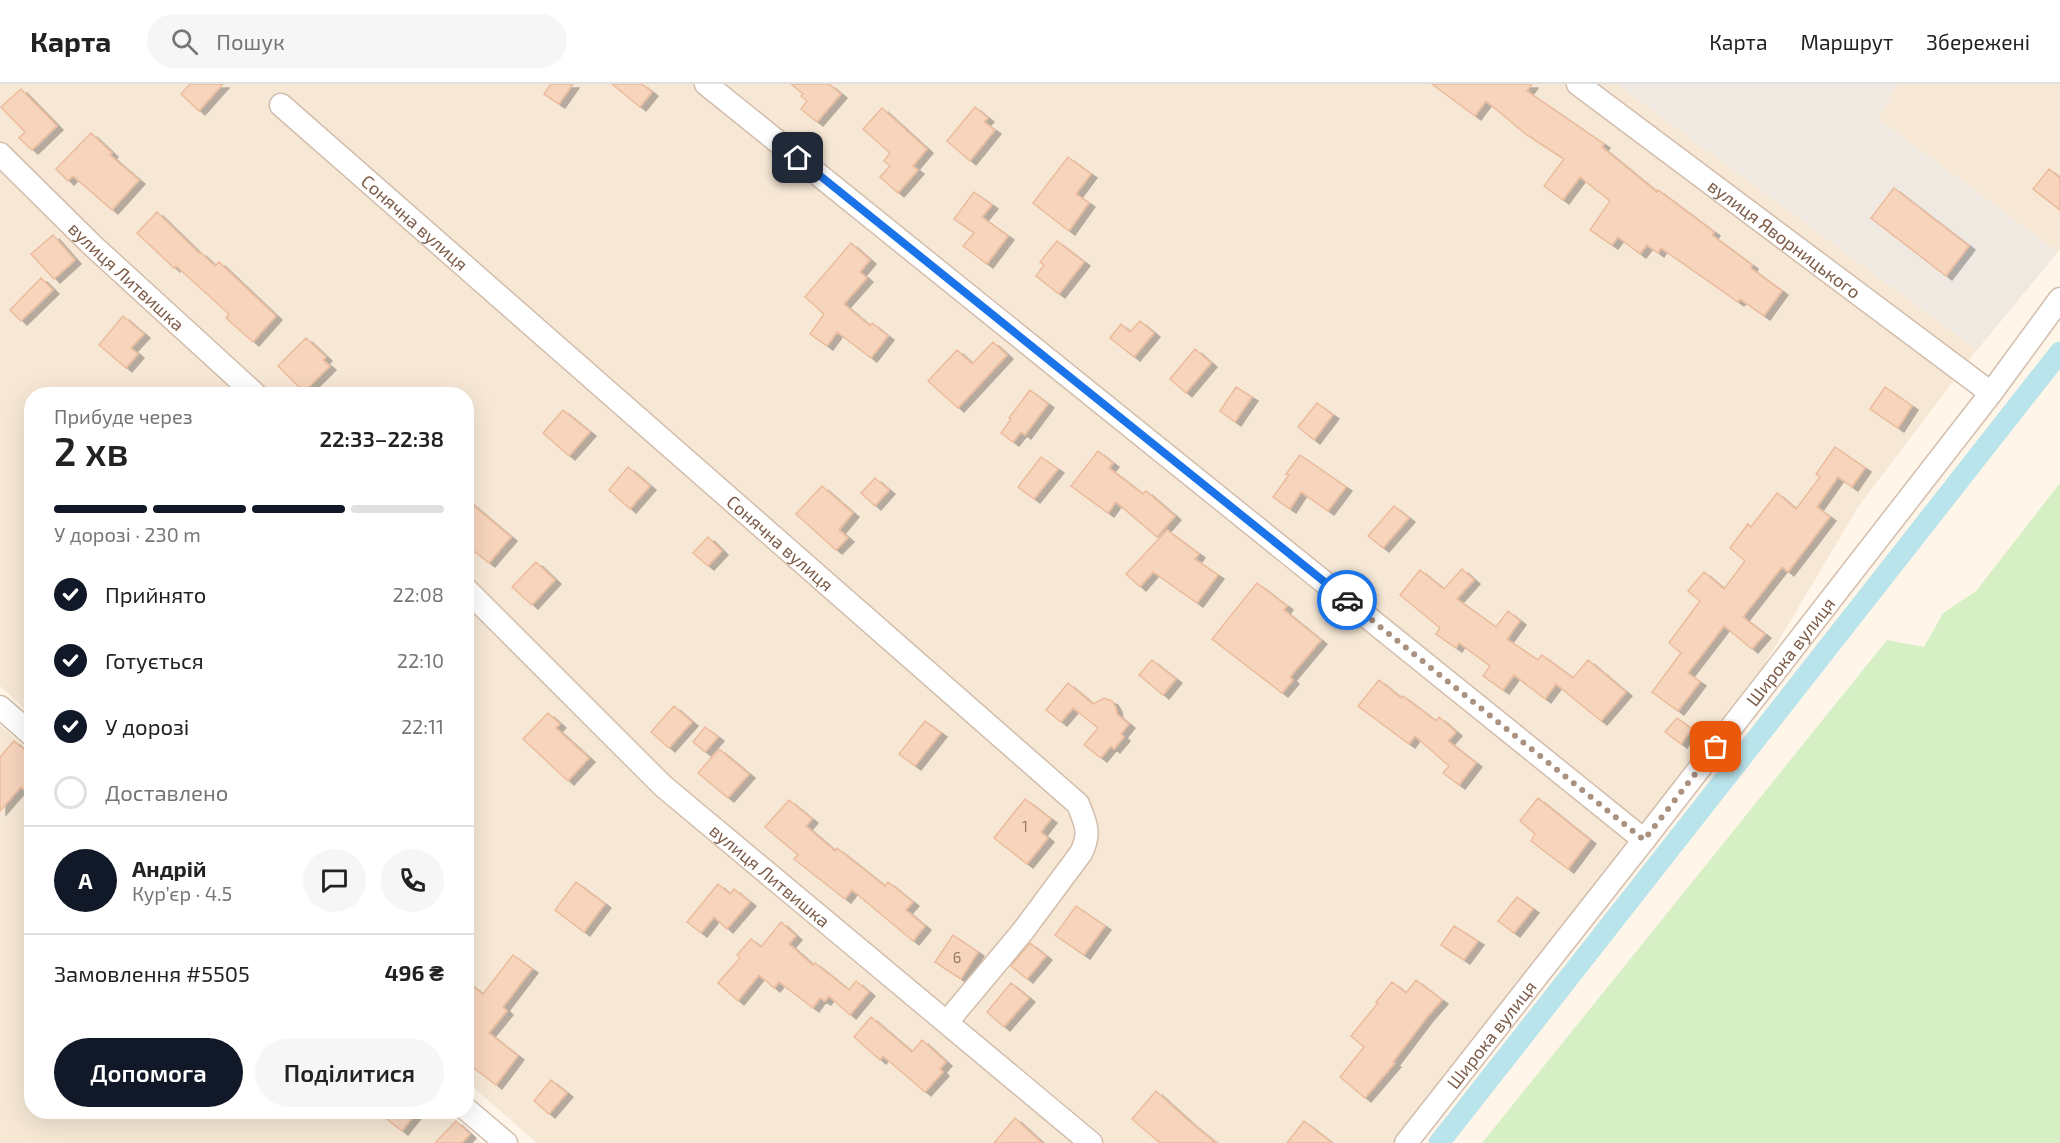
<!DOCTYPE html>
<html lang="uk">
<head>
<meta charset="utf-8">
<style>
  body { margin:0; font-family:"Exo 2",sans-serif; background:#f6f6f6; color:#222; height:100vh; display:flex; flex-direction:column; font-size:22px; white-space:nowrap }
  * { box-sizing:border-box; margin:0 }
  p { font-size:20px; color:#767676 }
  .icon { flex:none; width:33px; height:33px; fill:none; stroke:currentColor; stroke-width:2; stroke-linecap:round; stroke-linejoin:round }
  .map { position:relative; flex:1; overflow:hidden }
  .panel { position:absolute; left:24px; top:303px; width:450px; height:732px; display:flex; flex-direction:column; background:#fff; border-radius:24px; box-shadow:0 6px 24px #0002 }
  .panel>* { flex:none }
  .pin { position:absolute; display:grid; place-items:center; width:51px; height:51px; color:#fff; margin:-26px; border-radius:12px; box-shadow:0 3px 9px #0006 }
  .courier { position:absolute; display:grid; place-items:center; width:60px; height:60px; margin:-30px; border:4px solid #1a73e8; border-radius:50%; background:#fff; color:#222; box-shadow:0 2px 8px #0007 }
  .overview em { font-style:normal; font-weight:600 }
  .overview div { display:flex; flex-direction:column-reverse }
  .overview { display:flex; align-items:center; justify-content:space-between; height:102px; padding:0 30px }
  h1 { font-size:39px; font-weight:600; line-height:45px }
  .bar { display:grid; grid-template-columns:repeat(4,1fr); gap:9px 6px; align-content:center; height:72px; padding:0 30px }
  .bar i { height:8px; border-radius:4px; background:#e0e0e0 }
  .bar .current { background:#111827 }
  .bar p { grid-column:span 4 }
  .line { display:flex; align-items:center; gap:15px; padding:0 30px; border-top:2px solid #e0e0e0 }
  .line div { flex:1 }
  .round { display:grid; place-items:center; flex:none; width:63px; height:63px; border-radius:32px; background:#f6f6f6 }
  ol { padding:0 30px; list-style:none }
  li { display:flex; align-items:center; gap:18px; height:66px }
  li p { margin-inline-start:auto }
  li .icon { padding:6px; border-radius:50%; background:#111827; color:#fff; stroke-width:4 }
  li:last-child { color:#767676 }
  li i { width:33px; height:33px; border:3px solid #e0e0e0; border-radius:50% }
  .primary-button { display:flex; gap:12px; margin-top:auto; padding:12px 30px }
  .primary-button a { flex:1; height:69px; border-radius:36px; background:#111827; color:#fff; font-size:24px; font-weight:600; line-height:69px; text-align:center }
  .primary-button a+a { background:#f6f6f6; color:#222 }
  header { display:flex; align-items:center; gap:36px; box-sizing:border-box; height:84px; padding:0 30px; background:#fff; border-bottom:2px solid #e0e0e0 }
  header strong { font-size:28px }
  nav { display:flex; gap:33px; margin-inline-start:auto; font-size:21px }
  .search { width:420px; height:54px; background:#f6f6f6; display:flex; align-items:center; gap:15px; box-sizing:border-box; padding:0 21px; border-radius:33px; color:#767676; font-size:22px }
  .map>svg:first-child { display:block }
</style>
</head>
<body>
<header>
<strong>Карта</strong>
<div class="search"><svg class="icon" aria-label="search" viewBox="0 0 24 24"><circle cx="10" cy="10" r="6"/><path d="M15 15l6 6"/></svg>Пошук</div>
<nav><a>Карта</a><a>Маршрут</a><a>Збережені</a></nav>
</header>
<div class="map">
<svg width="2060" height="1059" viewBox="0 0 2060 1059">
  <defs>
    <filter id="shadow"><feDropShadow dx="6" dy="4" stdDeviation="0" flood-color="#0004"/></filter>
  </defs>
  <rect width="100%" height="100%" fill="#fff6e9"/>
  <path fill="#f7e8d6" d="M0,0H1617L1977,266L1858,423L1673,735L1409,1059H537L467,998L466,310H32L31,631L0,602Z
    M1898,0H2060V165L2058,168L1878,35Z
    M0,641L31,668L32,1028H446L482,1059H0Z"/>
  <path fill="#efe9e2" d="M1617,0H1898L1878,35L2058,168L1977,266Z"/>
  <path fill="#d6efc5" d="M2060,399V1059H1482L1887,556L1924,563L1943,529L1976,507Z"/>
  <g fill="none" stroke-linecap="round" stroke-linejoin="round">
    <path stroke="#bae4eb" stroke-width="21" d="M1439,1059L2060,268"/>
  </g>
  <path fill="#f7d5bd" stroke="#ecbb9c" stroke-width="1.5" filter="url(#shadow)" d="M190,0H223L199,27L181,10Z
    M551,0H573L559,20L544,10Z
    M612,0H642L652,8L640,23Z
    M791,0H829L841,10L817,38L801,25L807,17L801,12L803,10Z
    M1432,0H1532L1527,7L1604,60L1602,63L1657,108L1658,106L1714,148L1712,151L1752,181L1751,184L1782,207L1764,232L1740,215L1738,218L1661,164L1658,169L1647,161L1640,170L1618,153L1612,161L1590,146L1610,117L1580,93L1563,116L1544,102L1564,75L1527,51L1486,17L1475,32Z
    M21,5L57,42L32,66L19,54L25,48L1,23Z
    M975,23L988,34L984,38L995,46L970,77L947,57Z
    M882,24L927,65L913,82L918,86L898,109L880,93L890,82L884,77L890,69L863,45Z
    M91,49L112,69L110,71L139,96L112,126L73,92L68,97L56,85Z
    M1068,73L1091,90L1076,110L1089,119L1069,147L1033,119Z
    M2049,85L2060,94V126L2033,105Z
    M1894,104L1969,162L1946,192L1871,134Z
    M974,108L992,121L982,133L1008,152L987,180L963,162L974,149L954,135Z
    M157,128L199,169L200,168L215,182L219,178L276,232L253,258L226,234L229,230L176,182L174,184L137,149Z
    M53,151L75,176L54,195L31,170Z
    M1057,157L1084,178L1059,210L1036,192L1044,181L1040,178Z
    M851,159L870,176L860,188L867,194L844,220L870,242L872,239L888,252L871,274L837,248L827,262L810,250L824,230L805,213Z
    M41,194L53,206L21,237L10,226Z
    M123,232L144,250L131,264L138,270L126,284L99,261Z
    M1140,237L1154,249L1134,273L1110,254L1121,240L1130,248Z
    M306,254L326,273L323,276L330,282L304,308L278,282Z
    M993,258L1007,271L958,324L928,297L957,266L972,280Z
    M1195,265L1211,279L1186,309L1170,295Z
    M1236,303L1252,313L1235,338L1220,327Z
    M1885,303L1912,322L1898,344L1870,325Z
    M1030,306L1048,320L1025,351L1021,348L1013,358L1001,349L1011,335L1009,334Z
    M1317,319L1333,331L1314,356L1298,343Z
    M563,326L590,348L569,372L543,349Z
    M1835,363L1865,384L1852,403L1838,393L1817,423L1830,433L1788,488L1782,483L1743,533L1765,550L1752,565L1724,542L1688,589L1700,598L1678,627L1652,608L1681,569L1669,559L1700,517L1688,507L1704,488L1724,505L1745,477L1730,464L1748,440L1751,443L1777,409L1796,425L1820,393L1816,390Z
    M1098,367L1113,379L1109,384L1143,410L1146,407L1175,432L1157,453L1116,418L1108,429L1071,402Z
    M1300,371L1346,403L1328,427L1301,408L1290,425L1273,413L1289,391L1286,390Z
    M1041,373L1058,385L1034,415L1018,403Z
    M628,383L650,402L630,425L609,406Z
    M875,394L889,406L875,422L861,409Z
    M822,402L853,429L839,446L848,454L836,466L796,430Z
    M466,415L511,453L489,479L466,461Z
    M1394,422L1409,434L1383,464L1368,452Z
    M1167,446L1199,470L1195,475L1218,491L1197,519L1153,488L1140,503L1126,490Z
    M708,453L722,467L708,482L693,469Z
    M536,478L555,496L532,521L512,503Z
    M1462,485L1474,496L1457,515L1496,543L1508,527L1520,537L1507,555L1538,576L1542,571L1573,594L1588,576L1626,608L1601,637L1556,600L1545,615L1514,591L1503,606L1483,592L1490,582L1459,559L1456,564L1436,550L1440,544L1400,511L1420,486L1444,505Z
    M1257,499L1287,522L1284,526L1321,556L1290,593L1293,596L1282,609L1212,555Z
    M1152,576L1176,595L1163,611L1139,591Z
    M1379,596L1401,614L1403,612L1436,637L1439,633L1456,648L1448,657L1476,679L1459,701L1443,689L1449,682L1415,652L1409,660L1358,622Z
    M1068,599L1093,620L1104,614L1112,617L1116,624L1117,630L1129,640L1121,650L1124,653L1114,665L1111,662L1101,674L1084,661L1098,644L1073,624L1061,638L1046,626Z
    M674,622L692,638L669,664L651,648Z
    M548,629L560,640L556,644L589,674L568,697L523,655Z
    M1677,634L1692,645L1681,660L1665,648Z
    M925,637L941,649L915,682L899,670Z
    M705,643L718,653L705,668L693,658Z
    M14,657L32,672V713L21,703L0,727V673Z
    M719,665L749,690L728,714L698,689Z
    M1538,714L1590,756L1568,785L1531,757L1535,750L1520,737Z
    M1025,715L1051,735L1041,748L1048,754L1027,780L994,754Z
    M789,716L812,735L806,742L835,767L837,764L885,802L888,798L913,818L906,826L925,842L913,857L852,806L845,815L794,775L798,771L765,743Z
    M576,798L605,820L584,848L555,826Z
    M718,800L730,810L734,805L750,818L727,845L714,833L701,849L687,838Z
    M1517,813L1533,825L1514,849L1498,837Z
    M1076,822L1105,842L1084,871L1055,851Z
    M781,838L796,852L789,860L813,881L815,879L849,906L856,897L869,908L850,931L829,912L825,917L820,914L813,924L779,898L774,904L759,891L738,917L718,899L740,874L737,871L751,855L761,863Z
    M1454,842L1478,857L1464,876L1441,861Z
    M953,851L978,868L961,895L935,878Z
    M1030,859L1046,872L1027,895L1011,882Z
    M513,871L532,885L503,923L507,927L489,949L518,972L496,1001L466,978V897L483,910Z
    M1416,896L1442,916L1427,933L1393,978L1395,979L1365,1014L1340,993L1364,963L1351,952L1378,919L1376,918L1392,898L1406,909Z
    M1011,899L1029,914L1004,943L987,928Z
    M871,933L912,968L922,956L946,978L940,985L943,988L925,1008L883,972L880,976L854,953Z
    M551,996L567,1009L549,1030L534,1017Z
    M1156,1007L1189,1037L1216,1059H1160L1132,1035Z
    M378,1028H417L402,1047Z
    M1015,1034L1042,1059H994Z
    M456,1037L470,1050L462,1059H435Z
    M1304,1037L1332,1059H1287Z"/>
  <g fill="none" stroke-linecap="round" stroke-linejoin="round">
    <g stroke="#d3bdac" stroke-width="25">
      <g id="minor">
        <path d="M706,0L1644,756"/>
        <path id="s1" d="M1578,0L1991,309"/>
        <path id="s2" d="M281,21L1078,720C1086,740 1091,749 1081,769L1023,847L947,938"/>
        <path id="s3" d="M0,70L92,161L255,310"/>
        <path id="s4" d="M466,505L663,702L1091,1059"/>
        <path d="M0,623L32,651"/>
        <path d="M466,1025L506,1059"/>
        <path id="s5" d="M1406,1059L1644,756L1991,309L2060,215"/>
      </g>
    </g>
    <use href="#minor" stroke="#fff" stroke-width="22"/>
  </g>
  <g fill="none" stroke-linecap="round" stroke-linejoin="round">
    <path stroke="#aa9180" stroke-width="6" stroke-dasharray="0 10.8" d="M1347,516L1644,756L1716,663"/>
    <path stroke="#1a73e8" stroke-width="8" d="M798,74L1347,516"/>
  </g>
  <g text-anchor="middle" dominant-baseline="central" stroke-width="5" stroke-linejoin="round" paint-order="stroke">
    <g font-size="15" fill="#9c7a65">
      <text x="1025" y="742">1</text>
      <text x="957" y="873">6</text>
    </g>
    <g font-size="18" fill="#7d5b48" stroke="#fffaf1">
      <text stroke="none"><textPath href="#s2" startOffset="178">Сонячна вулиця</textPath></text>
      <text stroke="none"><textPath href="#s1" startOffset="258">вулиця Яворницького</textPath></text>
      <text stroke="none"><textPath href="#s3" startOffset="176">вулиця Литвишка</textPath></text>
      <text stroke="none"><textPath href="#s2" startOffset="664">Сонячна вулиця</textPath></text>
      <text stroke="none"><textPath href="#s5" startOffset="624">Широка вулиця</textPath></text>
      <text stroke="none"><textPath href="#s4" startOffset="418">вулиця Литвишка</textPath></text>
      <text stroke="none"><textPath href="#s5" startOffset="138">Широка вулиця</textPath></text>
    </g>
  </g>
</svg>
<div class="pin" style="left:1716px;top:663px;background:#ea580c"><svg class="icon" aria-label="bag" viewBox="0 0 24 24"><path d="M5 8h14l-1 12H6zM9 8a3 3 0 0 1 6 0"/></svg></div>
<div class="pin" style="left:798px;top:74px;background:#1f2937"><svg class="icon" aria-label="home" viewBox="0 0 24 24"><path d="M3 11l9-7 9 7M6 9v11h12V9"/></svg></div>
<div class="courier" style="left:1347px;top:516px"><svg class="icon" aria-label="car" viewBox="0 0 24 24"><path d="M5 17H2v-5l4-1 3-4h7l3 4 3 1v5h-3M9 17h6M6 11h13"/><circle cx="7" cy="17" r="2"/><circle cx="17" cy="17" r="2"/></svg></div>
<section class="panel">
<div class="overview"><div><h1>2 хв</h1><p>Прибуде через</p></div><em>22:33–22:38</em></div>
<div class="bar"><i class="current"></i><i class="current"></i><i class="current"></i><i></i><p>У дорозі · 230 m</p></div>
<ol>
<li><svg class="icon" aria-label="check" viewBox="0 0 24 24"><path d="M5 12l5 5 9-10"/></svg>Прийнято<p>22:08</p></li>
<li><svg class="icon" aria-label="check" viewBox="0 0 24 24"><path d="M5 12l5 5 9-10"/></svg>Готується<p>22:10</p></li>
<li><svg class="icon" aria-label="check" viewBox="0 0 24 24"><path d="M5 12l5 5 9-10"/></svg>У дорозі<p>22:11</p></li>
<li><i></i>Доставлено</li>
</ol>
<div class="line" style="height:108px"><b class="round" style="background:#111827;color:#fff">А</b><div><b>Андрій</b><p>Кур’єр · 4.5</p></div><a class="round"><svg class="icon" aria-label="chat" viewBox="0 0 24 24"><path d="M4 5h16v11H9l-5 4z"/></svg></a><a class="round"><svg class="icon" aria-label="phone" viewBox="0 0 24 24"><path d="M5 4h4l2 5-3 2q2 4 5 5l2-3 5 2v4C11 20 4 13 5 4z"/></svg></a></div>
<div class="line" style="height:78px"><div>Замовлення #5505</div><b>496 ₴</b></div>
<div class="primary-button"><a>Допомога</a><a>Поділитися</a></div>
</section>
</div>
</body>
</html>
